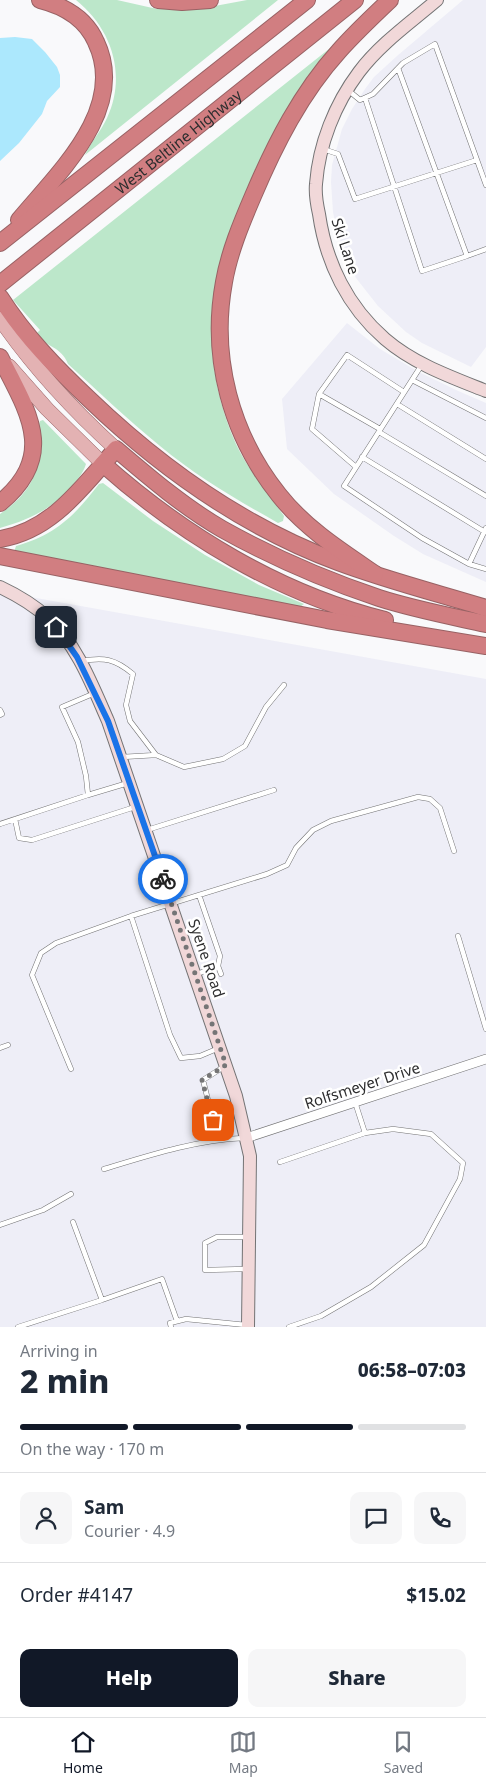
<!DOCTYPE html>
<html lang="en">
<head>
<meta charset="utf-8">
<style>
  body { margin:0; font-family:"Noto Sans",sans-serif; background:#f6f6f7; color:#1f2937; height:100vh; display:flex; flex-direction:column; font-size:19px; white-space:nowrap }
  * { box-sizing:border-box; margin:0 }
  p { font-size:16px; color:#747a83 }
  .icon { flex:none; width:28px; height:28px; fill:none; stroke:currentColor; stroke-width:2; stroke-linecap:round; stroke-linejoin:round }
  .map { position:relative; height:1327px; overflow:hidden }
  .drawer { display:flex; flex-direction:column; background:#fff; flex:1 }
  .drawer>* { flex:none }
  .pin { position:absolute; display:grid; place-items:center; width:42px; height:42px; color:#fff; margin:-21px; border-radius:10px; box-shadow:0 2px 8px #0006 }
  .courier { position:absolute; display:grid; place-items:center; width:50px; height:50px; margin:-25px; border:4px solid #1a73e8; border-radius:50%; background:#fff; color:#222; box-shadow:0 1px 6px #0007 }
  .headline em { font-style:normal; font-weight:800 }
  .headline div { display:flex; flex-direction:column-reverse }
  .headline { display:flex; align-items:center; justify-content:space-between; height:85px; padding:0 20px }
  h1 { font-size:32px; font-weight:800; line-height:38px }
  .bar { display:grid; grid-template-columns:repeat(4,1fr); gap:8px 5px; align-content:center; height:60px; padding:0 20px }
  .bar i { height:6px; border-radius:4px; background:#e0e1e3 }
  .bar .selected { background:#111827 }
  .bar p { grid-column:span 4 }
  .line { display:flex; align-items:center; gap:12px; padding:0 20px; border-top:1px solid #e0e1e3 }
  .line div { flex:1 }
  .round { display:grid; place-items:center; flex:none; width:52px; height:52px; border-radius:10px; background:#f6f6f7 }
  .button { display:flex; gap:10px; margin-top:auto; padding:10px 20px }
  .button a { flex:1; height:58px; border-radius:10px; background:#111827; color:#fff; font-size:20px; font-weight:800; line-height:58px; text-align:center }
  .button a+a { background:#f6f6f7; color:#1f2937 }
  .menu { display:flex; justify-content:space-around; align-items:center; height:70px; border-top:1px solid #e0e1e3; background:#fff; font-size:14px; color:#747a83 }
  .menu a { display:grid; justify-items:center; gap:2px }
  .menu .selected { color:#111827 }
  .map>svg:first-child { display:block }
</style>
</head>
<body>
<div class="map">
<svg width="486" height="1327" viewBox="0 0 486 1327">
  <rect width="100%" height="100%" fill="#f9f9fb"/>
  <path fill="#eeeef7" d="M463,0H486V347L471,367L422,343L406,332L378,306L356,278L346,257L337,231L333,212L331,182L332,165L342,129L352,109L365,89L374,77L397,56Z
    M347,323L380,349L417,371L456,390L486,403V582L423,554L394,536L334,494L287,449L282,399Z
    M0,587L14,594L486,679V1327H0Z"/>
  <path fill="#bce7ca" d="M76,0H117L157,9H172L204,8L247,0H278L85,155C91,142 101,131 107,118C127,75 112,29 76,0Z
    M334,45C319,67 305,89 290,111C282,123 274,134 267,146C251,176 238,208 228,241C224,254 219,267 216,281C206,336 213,393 236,444C248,470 267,492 284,516L283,521L278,523C237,500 196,476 160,446C128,420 98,391 68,364C61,346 47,348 36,334L40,330L13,300Z
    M43,420L86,464C83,474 77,480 71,487C51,510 28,520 0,528V514C35,490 43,465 39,424L40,421Z
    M103,483L153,521L205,555L259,585L304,604L300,607L14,552L16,546C56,535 75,515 99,484Z"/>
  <path fill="#ace8fd" d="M15,37L32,39L45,52L57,67L60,75V87L47,101L42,114L19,143L0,161V38Z"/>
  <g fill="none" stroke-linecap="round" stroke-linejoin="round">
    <g stroke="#737374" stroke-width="5.5">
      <path id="lane" d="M365,98L422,271L467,256L398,68
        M323,149L338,154L355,199L477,160L435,44L403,63L373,94L360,100L349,91
        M477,160L486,185
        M467,256L486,249
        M421,366L344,486L422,538L469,564L486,528
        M412,380L486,418
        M319,394L380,429
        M397,404L486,459
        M379,432L486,496
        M362,457L485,532
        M356,467L312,429L319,394L347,355L404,392
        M469,564L486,569
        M81,661C105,657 115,659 133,674L126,705L130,721L156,755
        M95,693L62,707L78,742L86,776L88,795L128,783
        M0,710L2,714L0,715
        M122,757L156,755L184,767L223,759L245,746L266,707L284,685
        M15,819L19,838L32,840L135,807
        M0,824L88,795
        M147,830L274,790
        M199,895L220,956L218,966
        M458,936L486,1029
        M197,974L218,966L221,974
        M0,1048L8,1045
        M219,1048L200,1056L181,1058L170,1035L131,916L267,874L287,865L296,848L313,830L331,821L418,797L430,799L440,808L454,851
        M71,1069L32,975L41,953L56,943L131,916
        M222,1139L213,1120L203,1080L225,1066
        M280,1162L365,1133
        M104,1169C150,1155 196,1140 244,1138
        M0,1225L43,1210L71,1194
        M246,1269L205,1270V1243L217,1237H248
        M102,1300L162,1279L177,1321
        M18,1327L102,1300L73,1222
        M171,1327L170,1323L186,1319L246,1325
        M289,1327L321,1316L371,1287L424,1245L460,1179L463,1163L431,1134L393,1129L365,1133L355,1102"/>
    </g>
    <g stroke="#737374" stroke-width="10">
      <path id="street" d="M246,1138L486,1059"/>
    </g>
    <g stroke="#737374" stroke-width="14">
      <path id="secondary" d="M437,0C410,23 380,44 359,72C335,104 319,144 316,184C315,194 317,205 319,214C326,263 348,307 385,339C414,364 451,377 486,391
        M0,587C17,595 35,606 48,618C76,643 93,687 108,721L236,1096L250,1156L248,1327"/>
    </g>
    <g stroke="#986264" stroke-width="15">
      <path id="primary" d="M0,319C33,367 72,409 116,449
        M9,366L47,409L103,464"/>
    </g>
    <g stroke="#986264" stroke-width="18">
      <g id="highway">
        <path d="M158,0L182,2L210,0"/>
        <path d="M19,220C58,173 128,109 96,42C86,19 64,6 40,0"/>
        <path d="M0,243L307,0"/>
        <path id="s1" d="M0,284L355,0"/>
        <path d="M0,297C25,336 56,368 89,399C161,468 244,527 338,562C386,580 437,593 486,608"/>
        <path d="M0,357C28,412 58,455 0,503"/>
        <path d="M103,464C183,535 280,594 385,620"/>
        <path d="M0,539C52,531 83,486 116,449C150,478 184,507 222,529C272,557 325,580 379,598C413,609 450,616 486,624"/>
        <path d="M0,556L327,620L486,646"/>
        <path d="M375,574C341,551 305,528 279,495C231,435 210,358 224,282C229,253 241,224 253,196C275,144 301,93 339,51C355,33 373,16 390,0"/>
      </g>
    </g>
    <use href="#lane" stroke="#fff" stroke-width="4.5"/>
    <use href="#street" stroke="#fff" stroke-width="9"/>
    <use href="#secondary" stroke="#f1d8d9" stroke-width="12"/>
    <use href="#primary" stroke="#e3b2b3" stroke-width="14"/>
    <use href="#highway" stroke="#d17e81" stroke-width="16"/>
  </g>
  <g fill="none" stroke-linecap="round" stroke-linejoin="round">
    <path stroke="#757576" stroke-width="5" stroke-dasharray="0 9" d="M163,879L226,1065L202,1080L213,1120"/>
    <path stroke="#1a73e8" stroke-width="6" d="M56,627L77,657L108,721L163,879"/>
  </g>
  <g text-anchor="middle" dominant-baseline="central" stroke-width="5" stroke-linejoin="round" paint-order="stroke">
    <g font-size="15" fill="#2e2e2f" stroke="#fff">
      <text stroke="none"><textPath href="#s1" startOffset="228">West Beltline Highway</textPath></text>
      <text transform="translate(346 246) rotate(72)">Ski Lane</text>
      <text transform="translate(207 958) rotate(71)">Syene Road</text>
      <text transform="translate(362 1085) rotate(-18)">Rolfsmeyer Drive</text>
    </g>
  </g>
</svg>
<div class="pin" style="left:213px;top:1120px;background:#ea580c"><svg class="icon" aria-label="bag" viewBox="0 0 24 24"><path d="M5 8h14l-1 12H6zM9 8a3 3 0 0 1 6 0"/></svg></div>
<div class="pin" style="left:56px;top:627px;background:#1f2937"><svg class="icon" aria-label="home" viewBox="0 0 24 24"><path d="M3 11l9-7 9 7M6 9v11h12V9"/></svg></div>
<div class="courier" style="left:163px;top:879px"><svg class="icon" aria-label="bike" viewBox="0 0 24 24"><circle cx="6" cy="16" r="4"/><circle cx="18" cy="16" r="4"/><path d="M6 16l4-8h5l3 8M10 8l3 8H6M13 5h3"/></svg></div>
</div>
<section class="drawer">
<div class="headline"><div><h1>2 min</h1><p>Arriving in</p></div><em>06:58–07:03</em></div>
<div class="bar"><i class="selected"></i><i class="selected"></i><i class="selected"></i><i></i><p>On the way · 170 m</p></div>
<div class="line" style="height:90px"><a class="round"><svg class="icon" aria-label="person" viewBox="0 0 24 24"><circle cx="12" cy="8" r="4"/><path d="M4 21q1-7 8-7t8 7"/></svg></a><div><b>Sam</b><p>Courier · 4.9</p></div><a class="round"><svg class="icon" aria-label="chat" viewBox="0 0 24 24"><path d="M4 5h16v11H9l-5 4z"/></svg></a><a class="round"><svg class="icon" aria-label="phone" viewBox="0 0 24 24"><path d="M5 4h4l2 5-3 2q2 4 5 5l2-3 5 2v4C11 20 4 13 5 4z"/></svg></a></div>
<div class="line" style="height:65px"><div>Order #4147</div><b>$15.02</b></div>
<div class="button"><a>Help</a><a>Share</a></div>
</section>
<nav class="menu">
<a class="selected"><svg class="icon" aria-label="home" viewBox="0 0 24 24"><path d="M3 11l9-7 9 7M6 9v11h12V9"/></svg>Home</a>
<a><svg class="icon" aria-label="map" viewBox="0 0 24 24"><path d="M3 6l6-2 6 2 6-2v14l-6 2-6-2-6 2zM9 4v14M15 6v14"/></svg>Map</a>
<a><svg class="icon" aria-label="saved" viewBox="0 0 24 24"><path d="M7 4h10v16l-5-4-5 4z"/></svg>Saved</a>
</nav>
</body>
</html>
